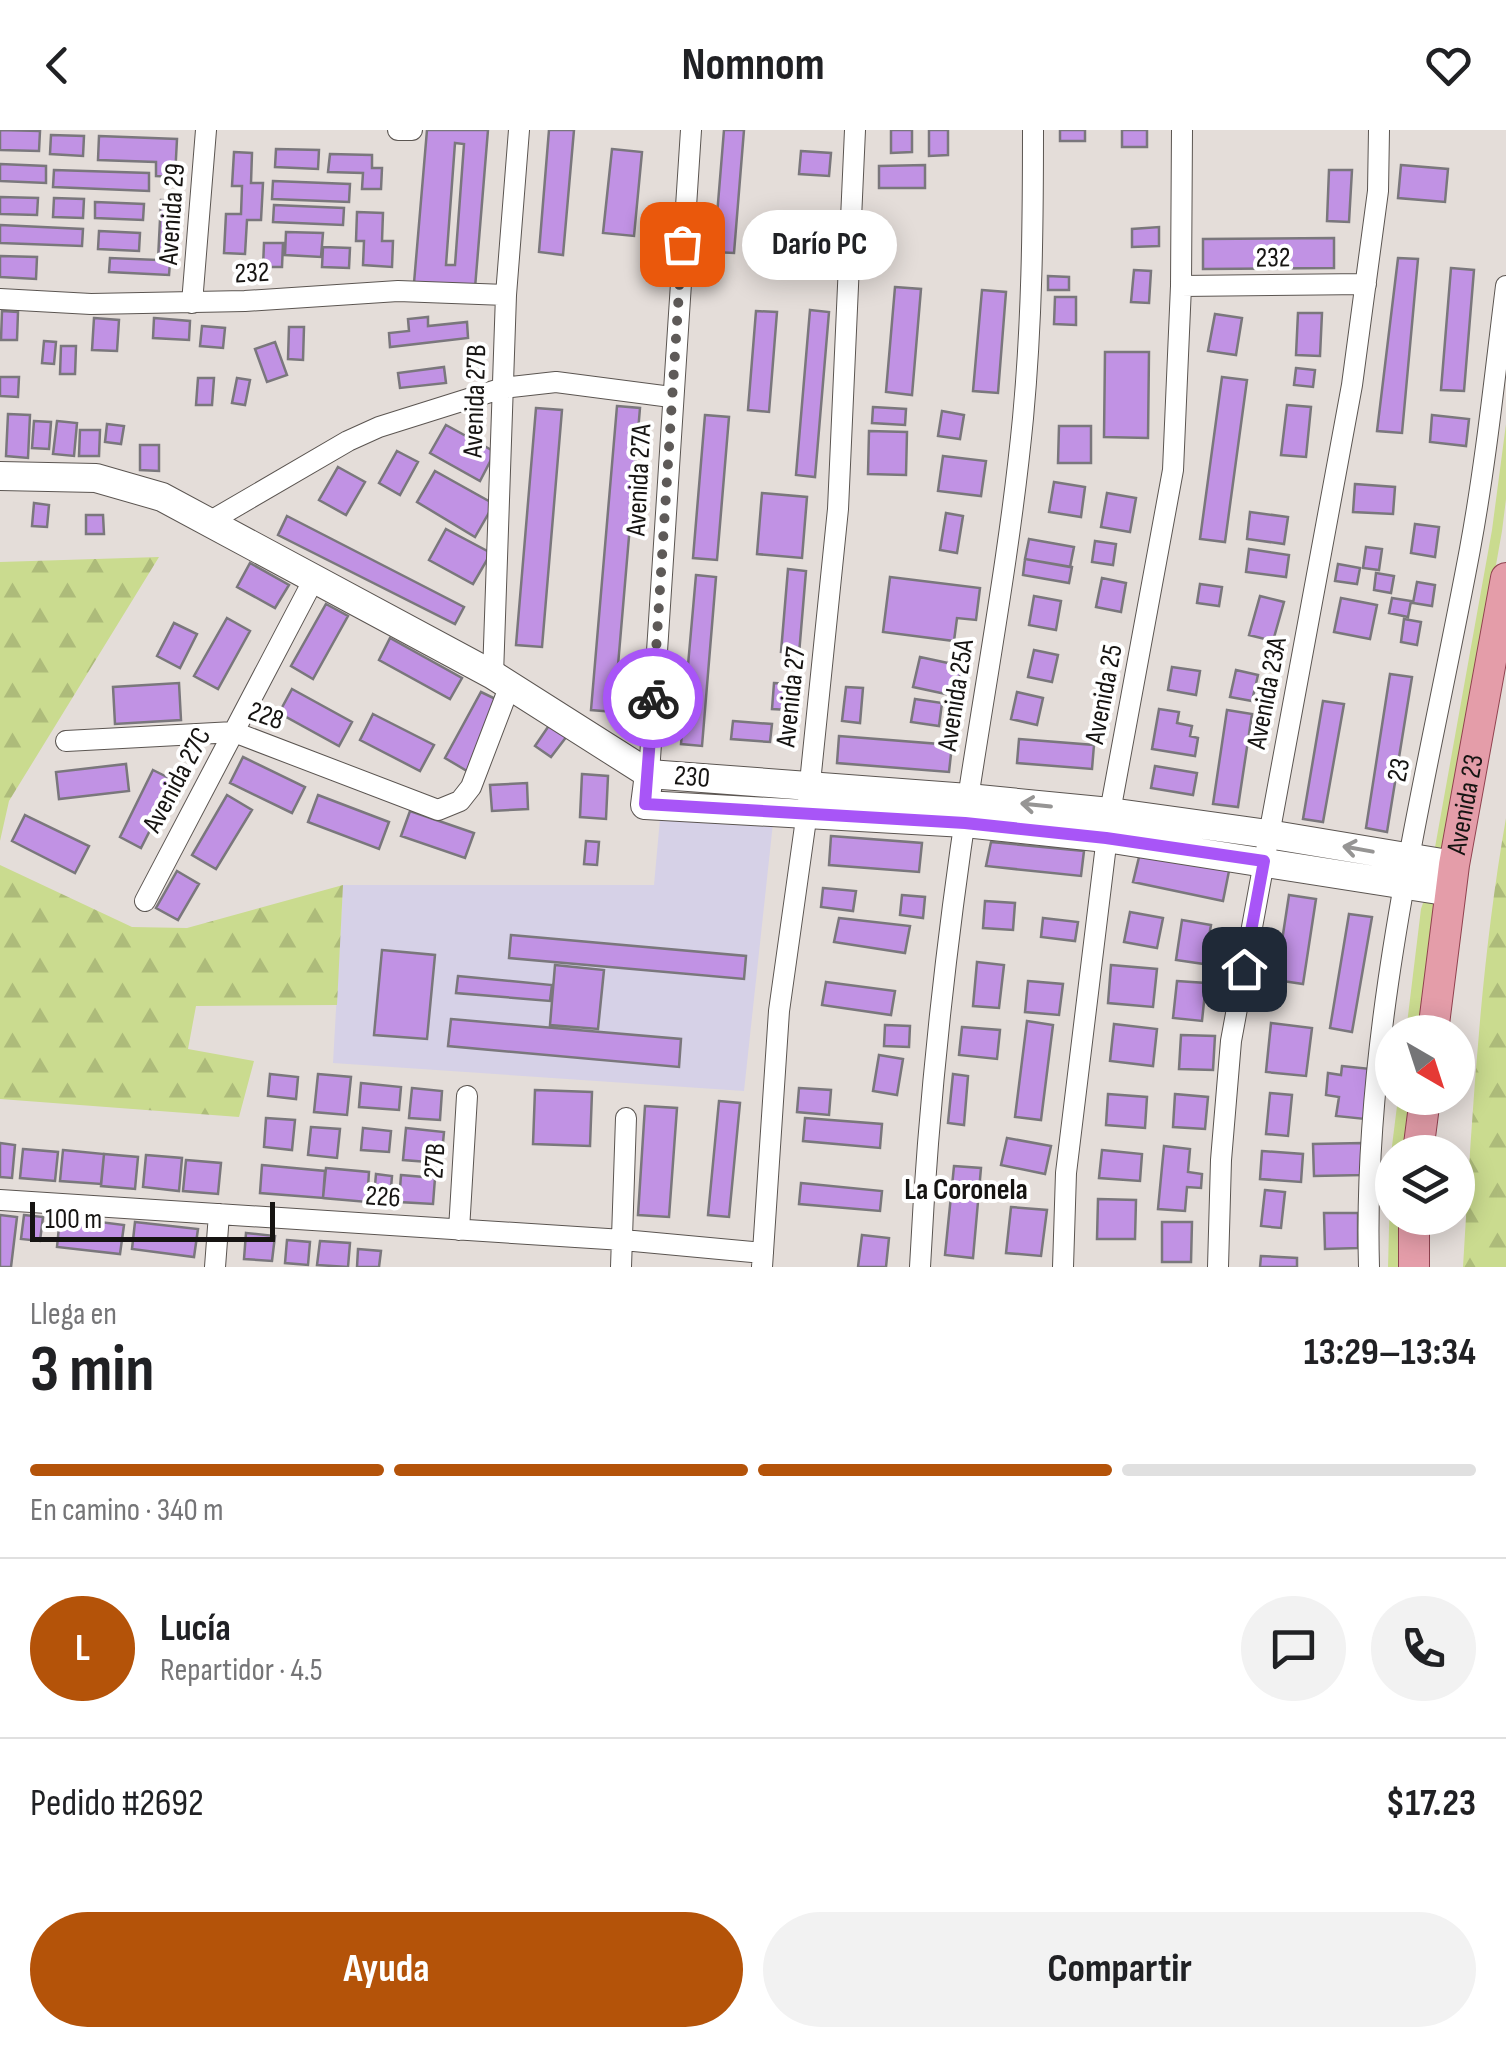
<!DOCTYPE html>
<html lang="es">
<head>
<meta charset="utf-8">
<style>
  body { margin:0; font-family:"Sofia Sans Condensed",sans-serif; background:#f2f2f2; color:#202124; height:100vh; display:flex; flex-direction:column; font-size:38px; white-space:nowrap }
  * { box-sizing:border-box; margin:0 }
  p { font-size:32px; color:#757577 }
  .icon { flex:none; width:55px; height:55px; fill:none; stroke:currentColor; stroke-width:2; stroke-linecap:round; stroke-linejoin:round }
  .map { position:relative; height:1137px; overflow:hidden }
  .sheet { display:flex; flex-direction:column; background:#fff; flex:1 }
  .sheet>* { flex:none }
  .needle { width:65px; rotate:141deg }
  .buttons { position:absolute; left:1375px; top:885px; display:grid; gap:20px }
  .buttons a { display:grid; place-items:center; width:100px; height:100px; border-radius:50%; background:#fff; box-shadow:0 5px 25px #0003; font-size:50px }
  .scale { position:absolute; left:30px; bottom:25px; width:245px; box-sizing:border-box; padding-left:10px; border:5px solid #161412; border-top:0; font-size:28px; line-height:35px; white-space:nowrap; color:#161412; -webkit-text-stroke:8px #fff; paint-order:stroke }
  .pin { position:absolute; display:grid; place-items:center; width:85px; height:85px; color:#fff; margin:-42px; border-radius:20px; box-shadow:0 5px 15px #0006 }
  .courier { position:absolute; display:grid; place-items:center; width:100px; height:100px; margin:-50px; border:8px solid #a855f7; border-radius:50%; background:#fff; color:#222; box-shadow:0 2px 12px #0007 }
  .bubble { position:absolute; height:70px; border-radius:35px; background:#fff; box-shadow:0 5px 25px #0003; font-size:32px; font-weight:700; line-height:70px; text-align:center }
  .head em { font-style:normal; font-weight:700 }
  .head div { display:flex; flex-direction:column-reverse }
  .head { display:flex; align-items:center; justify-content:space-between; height:170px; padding:0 30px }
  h1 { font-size:65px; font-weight:700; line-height:75px }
  .bar { display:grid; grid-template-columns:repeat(4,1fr); gap:15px 10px; align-content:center; height:120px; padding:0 30px }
  .bar i { height:12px; border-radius:8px; background:#e0e0e0 }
  .bar .current { background:#b45309 }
  .bar p { grid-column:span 4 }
  .line { display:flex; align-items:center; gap:25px; padding:0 30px; border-top:2px solid #e0e0e0 }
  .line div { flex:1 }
  .round { display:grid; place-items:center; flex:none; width:105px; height:105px; border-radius:52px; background:#f2f2f2 }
  .cta { display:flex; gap:20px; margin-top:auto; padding:20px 30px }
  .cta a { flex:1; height:115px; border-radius:60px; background:#b45309; color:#fff; font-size:40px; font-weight:700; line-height:115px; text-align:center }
  .cta a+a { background:#f2f2f2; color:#202124 }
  header { display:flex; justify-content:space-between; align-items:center; height:130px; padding:0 30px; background:#fff; font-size:45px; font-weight:700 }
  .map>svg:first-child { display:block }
</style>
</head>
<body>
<header><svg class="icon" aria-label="back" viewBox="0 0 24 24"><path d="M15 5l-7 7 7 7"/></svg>Nomnom<svg class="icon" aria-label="heart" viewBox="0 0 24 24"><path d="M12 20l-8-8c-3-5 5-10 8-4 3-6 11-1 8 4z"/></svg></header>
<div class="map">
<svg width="1506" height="1137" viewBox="0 0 1506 1137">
  <defs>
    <pattern id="forest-firs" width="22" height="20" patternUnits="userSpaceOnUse" patternTransform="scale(2.5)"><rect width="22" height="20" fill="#cadb8f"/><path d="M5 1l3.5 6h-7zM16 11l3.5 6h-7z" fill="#adbb7a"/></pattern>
  </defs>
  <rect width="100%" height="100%" fill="#e4ddd9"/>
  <path fill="#d6d1e7" d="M660,689L773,693L744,961L333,933L343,755H654Z"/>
  <path fill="#cadb8f" d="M1506,294V369L1502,401L1445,723H1434L1492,400Z
    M1432,771L1436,775L1419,902H1406L1421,779L1423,773Z
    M1398,968H1411L1404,1022H1392V1088H1399L1398,1137H1388L1391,1024Z"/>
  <path fill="url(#forest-firs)" d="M159,427L9,671L0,711V432Z
    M1506,688V1137H1463C1472,987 1480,836 1506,688Z
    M0,735L132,797L187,798L343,755L337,875L196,876L188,919L254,931L239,987L0,969Z"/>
  <path fill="#c192e4" stroke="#7a777c" stroke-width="2.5" fill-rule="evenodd" d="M0,0L40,1L39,21L0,20Z
    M427,0H488L475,158L414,153ZM455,13L464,14L455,135H446Z
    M549,0H574L563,125L539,122Z
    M724,0H744L734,123L714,122Z
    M891,0H912V22L891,23Z
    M929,0H948V25L929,26Z
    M1060,0H1085V11H1060Z
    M1122,0H1147V17H1122Z
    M51,5L84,6L83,26L50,24Z
    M99,6L177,9L175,47L156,46V32L98,30Z
    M276,19L319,20L318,39L275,37Z
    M612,19L642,22L634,106L603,103Z
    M801,21L831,23L829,46L799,44Z
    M234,22L252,23L251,53H263L261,90H247L245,124L224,123L226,84H241L242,56H232Z
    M330,24L372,25V38H382L381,59H362L363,43L328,42Z
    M0,34L46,36V53L0,51Z
    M925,35V58H879V36Z
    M1401,35L1448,39L1445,72L1398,68Z
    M54,40L149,43V61L53,57Z
    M1329,40H1352L1349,92L1327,91Z
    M273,51L350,54L349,72L272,69Z
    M0,67L38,68L37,85L0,84Z
    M54,68L84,69L83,88L53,87Z
    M161,70L175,71L169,145L109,142L110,128L158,130Z
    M95,72L144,74L143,90L95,88Z
    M274,75L344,78L343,95L273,92Z
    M357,82L383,83L382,111H393L392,137L363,135L364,111H356Z
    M0,95L83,99L82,116L0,113Z
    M1159,97V116L1132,117V99Z
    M99,101L140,103L139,121L98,119Z
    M286,102L323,103L321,127L285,125Z
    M1334,108V138L1203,139V109Z
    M264,113H283L282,137H263Z
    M323,117L350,118L349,138L322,137Z
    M0,126L37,127L36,149L0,147Z
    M1398,128L1418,129L1402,303L1377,301Z
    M1451,138L1474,140L1464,261L1441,260Z
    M1134,140L1151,141L1149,173L1131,172Z
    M1048,146L1069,147V160H1048Z
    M895,157L921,159L912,265L886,262Z
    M982,160L1006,162L998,263L973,261Z
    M1055,167H1076V195L1054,194Z
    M810,180L829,182L815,347L796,345Z
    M2,181L18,182L17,210H1Z
    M756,181L777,182L769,282L748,280Z
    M1298,183H1322L1320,226L1296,225Z
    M1215,184L1242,188L1236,225L1208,221Z
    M428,187V196L467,192L468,208L390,217L389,203L409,201L408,189Z
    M94,188L119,190L117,221L92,220Z
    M154,188L190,191L189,210L153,208Z
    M202,196L225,198L223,218L200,216Z
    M289,197H304L303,230L288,229Z
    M44,211L56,212L54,234L42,233Z
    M275,212L287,245L267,252L255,219Z
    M61,216H76L75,244H60Z
    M1105,222H1149L1148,308L1104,307Z
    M444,237L446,253L400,258L398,243Z
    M1296,238L1315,240L1313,257L1294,255Z
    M0,247H19L18,267L0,266Z
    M1222,247L1247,250L1225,412L1200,409Z
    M198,248H214L212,275H196Z
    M237,248L250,250L245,275L232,273Z
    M1287,275L1311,277L1306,327L1281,325Z
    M617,276L640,278L614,582L591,580Z
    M873,277L906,279L905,295L872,293Z
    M536,278L562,280L542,517L516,515Z
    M942,281L964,285L960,309L938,306Z
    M8,284L30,285L28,328L6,326Z
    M705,285L729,287L717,430L693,428Z
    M1432,285L1469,289L1466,316L1430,312Z
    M34,291L51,292L49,319L32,318Z
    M57,291L77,293L74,326L53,324Z
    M107,294L124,296L121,314L105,312Z
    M446,295L495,322L480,351L430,323Z
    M1059,296H1091V333H1058Z
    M80,300H100L99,326H79Z
    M869,301L907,302L906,345L868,344Z
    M140,315H159V341L140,340Z
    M397,321L418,332L400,365L379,353Z
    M943,326L986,331L981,366L938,361Z
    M338,337L365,352L346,385L319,370Z
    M435,341L494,374L475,407L417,372Z
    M1054,352L1085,357L1081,387L1049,382Z
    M1355,354L1395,357L1393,384L1353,382Z
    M762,363L807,367L802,428L757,424Z
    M1107,363L1136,368L1130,402L1101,397Z
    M34,373L49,375L47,397L32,396Z
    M1250,382L1288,387L1284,414L1247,409Z
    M946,383L963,386L957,423L940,420Z
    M86,385H103L104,404H86Z
    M287,386L464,477L455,494L278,405Z
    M1415,394L1439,397L1435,427L1411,423Z
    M446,399L491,423L473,454L429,430Z
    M1029,409L1074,417L1070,437L1025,429Z
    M1095,411L1116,414L1113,435L1092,432Z
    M1366,417L1382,419L1379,440L1363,438Z
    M1249,419L1289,425L1286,447L1246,442Z
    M1025,429L1072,437L1069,453L1023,445Z
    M250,433L289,455L275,478L237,457Z
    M1338,434L1360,438L1357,454L1335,451Z
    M788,439L806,441L799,524L781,522Z
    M1376,443L1394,446L1391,463L1374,460Z
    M696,445L716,447L702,616L681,614Z
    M890,447L980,458L976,490L957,488L954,511L883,502Z
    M1102,448L1126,453L1121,482L1096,477Z
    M1417,452L1435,455L1432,476L1413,473Z
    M1200,454L1222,457L1219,476L1197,473Z
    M1034,466L1061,471L1056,500L1029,495Z
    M1260,466L1284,472L1273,511L1249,505Z
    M1341,468L1377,475L1370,509L1334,502Z
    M1392,468L1411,471L1408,487L1389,483Z
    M326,474L348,486L313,549L291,536Z
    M227,488L250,501L218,559L194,546Z
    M1404,489L1421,492L1417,515L1401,512Z
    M174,493L197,504L180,538L157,526Z
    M390,508L462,548L450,569L379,530Z
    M1034,520L1058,525L1052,552L1028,547Z
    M920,527L962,536L955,566L913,557Z
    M1172,537L1200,541L1196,565L1168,560Z
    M1236,540L1258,545L1252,571L1230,567Z
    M1390,544L1412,547L1387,702L1366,698Z
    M179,553L181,590L115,594L113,557Z
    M774,553L791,554L789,580L772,579Z
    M846,557L863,558L860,593L842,591Z
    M292,559L352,592L339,616L279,583Z
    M481,562L504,573L467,641L445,628Z
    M1017,562L1043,568L1037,595L1011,589Z
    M915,569L942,573L939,596L911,592Z
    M1323,571L1344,574L1323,692L1303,689Z
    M1159,579L1179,582L1177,593L1192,596L1190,606L1198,608L1195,626L1152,619Z
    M1227,580L1252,584L1238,677L1213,674Z
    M373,584L434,615L420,641L360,610Z
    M733,591L772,594L770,612L731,609Z
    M550,594L567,606L551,627L535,616Z
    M839,606L952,615L949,642L837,633Z
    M1019,609L1094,615L1092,639L1017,633Z
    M243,627L305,657L292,683L230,653Z
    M126,634L129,661L59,669L56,642Z
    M1155,636L1197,643L1193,665L1151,658Z
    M153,640L175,651L141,718L120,707Z
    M582,644L608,646L606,689L580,687Z
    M527,653L528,679L492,681L490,655Z
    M227,665L252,680L216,739L192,725Z
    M318,665L389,692L379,719L308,692Z
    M410,681L474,703L465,728L401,706Z
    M25,685L89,716L75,743L12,711Z
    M831,706L922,713L919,742L829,735Z
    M586,711L599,712L597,735L584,734Z
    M991,712L1084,721L1081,746L986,736Z
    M1140,723L1229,741L1223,771L1133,752Z
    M177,741L199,754L178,790L156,778Z
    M823,758L856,761L853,781L821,777Z
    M902,765L925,767L923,788L900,785Z
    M1289,765L1316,769L1303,854L1276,850Z
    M985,771L1015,773L1013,800L983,798Z
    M1130,782L1163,788L1157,818L1124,812Z
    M1349,784L1372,787L1352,902L1330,898Z
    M839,788L910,796L905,823L834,812Z
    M1043,788L1078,792L1075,811L1041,807Z
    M1182,790L1211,795L1204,834L1176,830Z
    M511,805L746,826L744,849L509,828Z
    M382,820L435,825L427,909L374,905Z
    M977,832L1004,835L999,878L973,876Z
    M555,835L604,840L598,899L550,895Z
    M1111,835L1157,839L1153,877L1108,873Z
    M458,846L552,855L550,871L456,863Z
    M1028,851L1063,854L1059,885L1025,882Z
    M1177,851L1206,853L1202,891L1173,888Z
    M826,852L895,861L891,885L822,875Z
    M451,889L681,909L679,937L448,916Z
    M1027,891L1053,895L1041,990L1015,987Z
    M1271,893L1312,898L1306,946L1266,942Z
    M1114,894L1157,899L1153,936L1110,931Z
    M885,895L910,896L909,917L884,916Z
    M962,897L1000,900L997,929L959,925Z
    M1181,905L1215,906L1213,940L1179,939Z
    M879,925L903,929L897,965L873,961Z
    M1342,936L1371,939L1365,989L1336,986L1339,967L1326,965L1328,943L1341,945Z
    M270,944L298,947L296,969L268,966Z
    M318,944L351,947L347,985L314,982Z
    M953,944L968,946L964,995L948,993Z
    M361,953L401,957L399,980L359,977Z
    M412,958L442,961L440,990L409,988Z
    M799,958L831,960L829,985L797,982Z
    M535,960L592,962L590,1016L533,1014Z
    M1270,963L1292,965L1288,1006L1266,1004Z
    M1108,964L1147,967L1145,998L1106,995Z
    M1175,964L1208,967L1205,999L1173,997Z
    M719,971L740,973L729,1087L708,1085Z
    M645,976L677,978L669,1087L638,1085Z
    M266,988L295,990L292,1020L264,1017Z
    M805,988L882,994L880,1018L803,1011Z
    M311,997L340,999L337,1028L308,1025Z
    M363,998L391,1001L389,1022L361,1020Z
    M406,998L444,1002L441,1033L403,1030Z
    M1007,1008L1051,1016L1045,1044L1001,1035Z
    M0,1013L15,1015L12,1048L0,1047Z
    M1362,1013L1363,1045L1314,1046L1313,1014Z
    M1164,1016L1190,1019L1188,1042L1202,1044L1201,1058L1187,1057L1185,1081L1158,1079Z
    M23,1019L58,1022L55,1051L20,1048Z
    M63,1020L104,1024L101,1054L60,1051Z
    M1102,1020L1142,1024L1140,1051L1099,1048Z
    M1262,1021L1303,1024L1301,1052L1260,1049Z
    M104,1024L138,1027L135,1059L101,1056Z
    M146,1025L182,1028L179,1061L143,1057Z
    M186,1030L221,1033L218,1064L183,1061Z
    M262,1035L325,1041L323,1068L260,1063Z
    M954,1036L981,1038L973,1128L945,1125Z
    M326,1038L369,1042L367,1072L323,1068Z
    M376,1044L392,1046L390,1069L374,1067Z
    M401,1045L435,1048L433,1074L399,1072Z
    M801,1053L882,1061L880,1081L799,1074Z
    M1265,1060L1285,1062L1281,1098L1261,1096Z
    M1098,1069L1136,1070L1135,1109H1097Z
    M1011,1077L1047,1080L1041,1126L1006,1123Z
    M1324,1083H1358V1118L1325,1119Z
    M0,1085L17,1087L11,1137H0Z
    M24,1085L43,1087L40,1111L21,1109Z
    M60,1087L124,1095L120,1124L57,1117Z
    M135,1092L198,1099L194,1127L132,1119Z
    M1162,1092H1192L1191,1132H1162Z
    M246,1103L275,1106L272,1131L244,1129Z
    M862,1105L889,1108L886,1137H858Z
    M287,1110L310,1112L308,1135L285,1133Z
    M320,1111L350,1113L348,1137L317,1135Z
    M358,1119L381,1121L379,1137H357Z
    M1261,1126L1297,1128V1137H1260Z"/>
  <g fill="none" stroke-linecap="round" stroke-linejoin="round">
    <g stroke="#5b5551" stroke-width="22">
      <path id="street" d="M398,0H412
        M1181,156L1366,154
        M0,169L91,174L245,171L398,161L506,165
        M192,173L206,0
        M209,392L348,311L379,297L503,258L556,252L671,267
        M493,545L506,165L519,0
        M66,611L234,602L438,680L460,671L471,657L510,555
        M649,644L691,0
        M145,771L314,449
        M0,1070L623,1110L763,1123
        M459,1100L467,966
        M215,1137L219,1084
        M621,1137L626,988
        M762,1137L779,881L807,682L838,379L855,0
        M920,1137C928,978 945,820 969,662C988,538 1011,413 1023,288C1032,192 1033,96 1033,0
        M1063,1137L1066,1043L1110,682L1173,340L1181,156L1182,0
        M1218,1137L1221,1030L1231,911L1352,255L1378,61L1379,0
        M1369,1137C1362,895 1426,655 1470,419C1486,332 1495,244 1506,156"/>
    </g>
    <g stroke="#5b5551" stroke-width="30">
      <path id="secondary" d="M0,346L96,348L162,367L493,545L649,644L968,668L1110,682L1268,704L1454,735
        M649,644L645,675L965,693L1106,708L1451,762"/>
    </g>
    <g stroke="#90424f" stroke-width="32">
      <g id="primary">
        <path id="s1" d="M1433,902L1454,735L1506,448"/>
        <path d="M1418,1022L1425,968"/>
        <path d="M1414,1137V1088"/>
      </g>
    </g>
    <use href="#street" stroke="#fff" stroke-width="20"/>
    <use href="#secondary" stroke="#fff" stroke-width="28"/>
    <use href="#primary" stroke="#e49da9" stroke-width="30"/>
  </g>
  <defs><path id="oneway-shaft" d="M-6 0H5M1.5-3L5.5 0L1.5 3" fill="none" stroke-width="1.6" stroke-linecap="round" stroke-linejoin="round" transform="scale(2.5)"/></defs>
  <g stroke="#969594">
    <use href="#oneway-shaft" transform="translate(1036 675) rotate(-174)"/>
    <use href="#oneway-shaft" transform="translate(1358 719) rotate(-170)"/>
  </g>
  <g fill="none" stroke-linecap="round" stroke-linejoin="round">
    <path stroke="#5e5a58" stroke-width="10" stroke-dasharray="0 18" d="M653,568L682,114"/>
    <path stroke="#a855f7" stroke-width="12" d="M653,568L645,674L965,693L1106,708L1264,731L1244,839"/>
  </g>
  <g text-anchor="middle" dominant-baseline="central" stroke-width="8" stroke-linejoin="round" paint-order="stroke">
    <g font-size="28" fill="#161412" stroke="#fff">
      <text transform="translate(172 84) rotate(-86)">Avenida 29</text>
      <text transform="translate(1273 128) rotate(-1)">232</text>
      <text transform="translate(252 143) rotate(-3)">232</text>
      <text transform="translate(475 271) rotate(-88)">Avenida 27B</text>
      <text transform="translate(639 350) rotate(-87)">Avenida 27A</text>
      <text transform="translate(1267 563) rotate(-79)">Avenida 23A</text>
      <text transform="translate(1104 564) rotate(-79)">Avenida 25</text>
      <text transform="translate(956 565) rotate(-81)">Avenida 25A</text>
      <text transform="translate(791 567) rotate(-84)">Avenida 27</text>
      <text transform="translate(266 586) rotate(19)">228</text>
      <text transform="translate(1399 640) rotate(-79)">23</text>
      <text transform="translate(692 647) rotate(5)">230</text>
      <text transform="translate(177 650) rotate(-62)">Avenida 27C</text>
      <text stroke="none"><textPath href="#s1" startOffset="230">Avenida 23</textPath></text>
      <text transform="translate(435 1031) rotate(-86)">27B</text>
      <text transform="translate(383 1067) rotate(4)">226</text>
    </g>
    <g font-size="30" font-weight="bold" fill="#161412" stroke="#fff">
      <text x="966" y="1060">La Coronela</text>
    </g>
  </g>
</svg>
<div class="buttons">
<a><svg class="needle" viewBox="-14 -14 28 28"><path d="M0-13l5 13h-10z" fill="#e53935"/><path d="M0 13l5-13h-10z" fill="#757577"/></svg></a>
<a><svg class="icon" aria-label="layers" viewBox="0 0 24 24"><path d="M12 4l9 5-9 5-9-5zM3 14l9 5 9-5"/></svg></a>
</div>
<div class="scale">100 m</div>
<div class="pin" style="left:682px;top:114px;background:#ea580c"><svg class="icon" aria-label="bag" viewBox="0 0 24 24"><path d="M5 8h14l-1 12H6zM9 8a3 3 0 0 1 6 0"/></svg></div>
<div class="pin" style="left:1244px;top:839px;background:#1f2937"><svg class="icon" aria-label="home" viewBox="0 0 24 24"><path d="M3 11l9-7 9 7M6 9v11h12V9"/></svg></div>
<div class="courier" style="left:653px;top:568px"><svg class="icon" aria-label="bike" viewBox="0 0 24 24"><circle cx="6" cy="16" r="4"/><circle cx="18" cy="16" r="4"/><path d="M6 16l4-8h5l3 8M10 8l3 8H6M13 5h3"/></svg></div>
<div class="bubble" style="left:742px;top:80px;width:155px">Darío PC</div>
</div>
<section class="sheet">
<div class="head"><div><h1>3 min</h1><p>Llega en</p></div><em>13:29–13:34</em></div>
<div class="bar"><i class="current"></i><i class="current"></i><i class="current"></i><i></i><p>En camino · 340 m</p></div>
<div class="line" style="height:180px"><b class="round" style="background:#b45309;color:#fff">L</b><div><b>Lucía</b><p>Repartidor · 4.5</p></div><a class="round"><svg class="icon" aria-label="chat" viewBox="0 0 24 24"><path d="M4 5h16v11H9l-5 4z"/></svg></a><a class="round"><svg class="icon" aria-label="phone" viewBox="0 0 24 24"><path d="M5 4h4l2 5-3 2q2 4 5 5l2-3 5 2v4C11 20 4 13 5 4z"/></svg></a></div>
<div class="line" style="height:130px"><div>Pedido #2692</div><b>$17.23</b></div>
<div class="cta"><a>Ayuda</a><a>Compartir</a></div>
</section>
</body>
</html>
